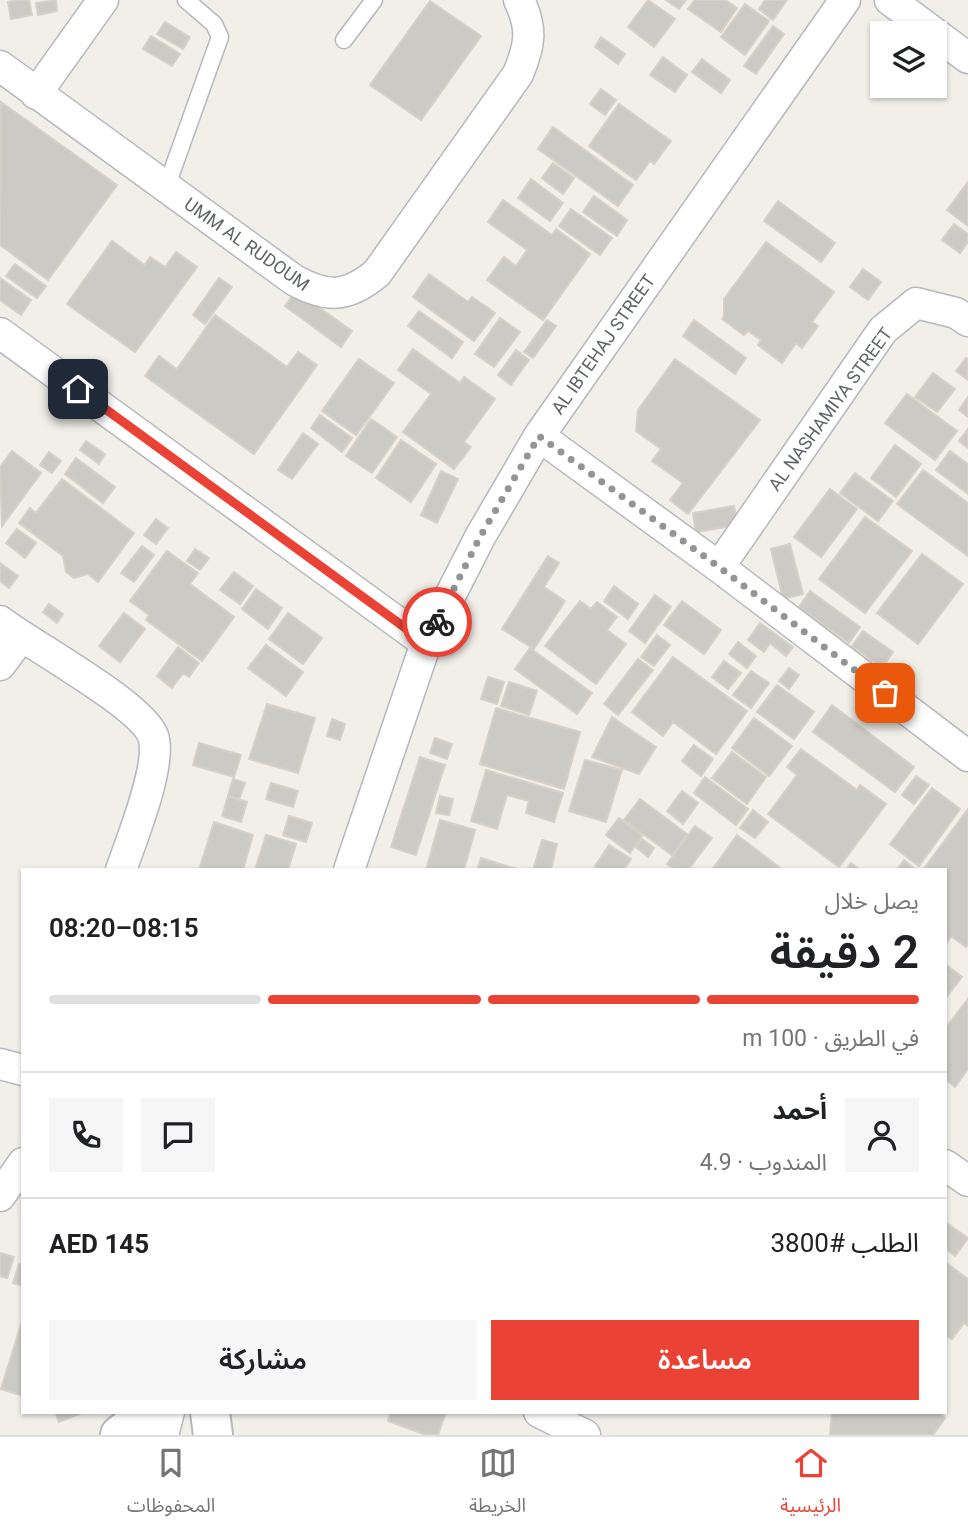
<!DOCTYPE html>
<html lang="ar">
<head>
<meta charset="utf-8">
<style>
  body { margin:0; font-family:Roboto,"Noto Sans Arabic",sans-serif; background:#f6f6f6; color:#202124; direction:rtl; height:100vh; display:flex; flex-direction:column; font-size:26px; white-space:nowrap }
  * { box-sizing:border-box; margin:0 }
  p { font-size:23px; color:#757577 }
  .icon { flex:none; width:38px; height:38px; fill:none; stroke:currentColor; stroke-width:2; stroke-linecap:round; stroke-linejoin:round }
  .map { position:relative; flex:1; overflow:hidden; direction:ltr }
  .side { position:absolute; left:21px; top:868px; width:926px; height:546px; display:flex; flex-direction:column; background:#fff; border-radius:0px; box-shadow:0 2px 5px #0004; direction:rtl }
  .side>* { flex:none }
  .buttons { position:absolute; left:870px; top:21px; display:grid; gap:14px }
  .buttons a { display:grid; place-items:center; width:77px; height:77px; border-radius:0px; background:#fff; box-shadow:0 2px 5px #0004; font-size:35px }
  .pin { position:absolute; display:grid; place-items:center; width:60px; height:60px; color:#fff; margin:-30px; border-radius:14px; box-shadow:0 4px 10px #0006 }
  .courier { position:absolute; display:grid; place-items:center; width:70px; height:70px; margin:-35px; border:5px solid #ea4335; border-radius:50%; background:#fff; color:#222; box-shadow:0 2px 9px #0007 }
  .overview em { font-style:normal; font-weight:600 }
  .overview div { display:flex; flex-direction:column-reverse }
  .overview { display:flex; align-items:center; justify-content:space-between; height:119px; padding:0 28px }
  h1 { font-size:46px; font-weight:600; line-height:52px }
  .bar { display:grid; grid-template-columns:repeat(4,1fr); gap:10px 7px; align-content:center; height:84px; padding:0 28px }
  .bar i { height:9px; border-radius:5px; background:#e0e0e0 }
  .bar .current { background:#ea4335 }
  .bar p { grid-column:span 4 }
  .line { display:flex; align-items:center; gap:18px; padding:0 28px; border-top:2px solid #e0e0e0 }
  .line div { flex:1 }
  .round { display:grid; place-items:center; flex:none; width:74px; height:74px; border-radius:0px; background:#f6f6f6 }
  .primary-button { display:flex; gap:14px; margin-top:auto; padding:14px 28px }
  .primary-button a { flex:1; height:80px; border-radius:0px; background:#ea4335; color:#fff; font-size:28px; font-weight:600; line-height:80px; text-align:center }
  .primary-button a+a { background:#f6f6f6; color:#202124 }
  .dock { display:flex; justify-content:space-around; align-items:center; height:98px; border-top:2px solid #e0e0e0; background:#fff; font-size:19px; color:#757577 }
  .dock a { display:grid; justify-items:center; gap:4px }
  .dock .current { color:#ea4335 }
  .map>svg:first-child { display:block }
</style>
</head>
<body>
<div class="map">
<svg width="968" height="1435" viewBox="0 0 968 1435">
  <rect width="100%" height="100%" fill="#f1efe8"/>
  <path fill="#cccac5" stroke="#d6d1c6" stroke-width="2" d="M18,0H29L32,15L11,19L8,2Z
    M56,0L57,11L38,15L36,3Z
    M648,0L675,19L654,47L628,27Z
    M666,0H686L679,9Z
    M695,0H725L737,8L721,32L688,9Z
    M765,0H787L773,20L759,9Z
    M430,1L481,36L421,120L370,85Z
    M745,4L769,21L745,55L721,37Z
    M165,22L190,37L183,49L157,34Z
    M773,26L784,34L756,74L744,66Z
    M151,36L180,54L172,66L143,49Z
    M601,37L625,54L618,64L595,47Z
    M663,57L687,75L675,92L650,75Z
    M702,59L730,80L721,93L692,72Z
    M601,89L616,100L605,115L590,104Z
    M1,102L117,185L48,280L0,245Z
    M619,104L671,141L654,164L650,161L636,180L589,146Z
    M553,127L633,185L618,206L538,149Z
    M553,163L574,178L563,194L542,178Z
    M531,179L563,203L550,221L518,198Z
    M968,182V226L947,210Z
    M594,196L627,220L617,236L583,212Z
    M503,200L552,235L556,229L590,254L543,320L487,280L504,257L516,266L527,250L488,222Z
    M778,201L835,243L821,262L764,221Z
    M571,209L612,238L600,255L559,226Z
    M954,224L968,234V242L960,253L942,240Z
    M112,241L145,265L150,257L165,267L176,252L197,267L135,352L67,304Z
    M766,242L834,292L812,322L818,326L802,348L796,343L782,363L758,345L761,340L748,331L744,335L722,319L724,316V299Z
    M15,264L46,286L37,298L6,276Z
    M863,269L881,282L868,300L850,287Z
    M429,274L468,302L472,297L495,313L474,341L413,297Z
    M0,278L31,300L21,315L0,300Z
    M219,278L232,287L205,324L193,315Z
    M296,291L352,331L341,347L285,306Z
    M419,311L463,342L452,358L408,326Z
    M215,315L287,367L298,352L317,365L254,454L145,376L159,356L177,369Z
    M500,318L520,332L494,367L475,354Z
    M547,320L556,326L533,358L524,352Z
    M694,320L746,358L735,374L683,336Z
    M413,349L460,383L464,377L495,399L464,442L471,447L454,469L403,432L431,394L398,370Z
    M516,350L529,360L511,385L498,375Z
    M966,358L968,359L967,379L956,371Z
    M359,359L394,383L356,435L322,411Z
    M675,359L760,420L688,514L670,500L683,483L652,461L661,449L636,431L638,410Z
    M933,373L955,389L937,412L915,397Z
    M907,394L957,431L935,460L885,423Z
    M968,397V417L959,410Z
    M320,415L352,438L342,452L311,428Z
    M371,419L397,437L372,473L346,456Z
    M968,429V448L959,441Z
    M303,433L318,444L292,479L278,470Z
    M401,440L436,464L411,502L376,478Z
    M86,441L105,454L99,464L80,450Z
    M895,445L921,464L896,497L871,478Z
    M12,451L41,473L2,526L0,467Z
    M950,451L968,464V494L936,470Z
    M49,452L61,461L52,473L40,465Z
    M76,458L115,487L103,503L65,474Z
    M923,470L968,503V556L897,504Z
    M441,471L458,479L437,523L421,515Z
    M855,473L893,501L878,521L840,493Z
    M62,479L134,533L98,582L88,574L74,578L66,572L63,556L19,523L30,508L36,513Z
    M830,489L857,509L821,557L794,537Z
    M734,506L738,525L696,532L693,513Z
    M865,517L912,551L865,613L819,579Z
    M156,519L168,528L156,544L144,535Z
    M17,529L36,543L25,558L6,543Z
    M790,544L803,594L783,599L771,549Z
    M142,546L154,555L134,582L121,573Z
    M195,549L209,558L200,570L187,561Z
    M167,551L198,573L190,584L234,617L202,661L146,620L149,615L130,601Z
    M922,554L963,584L918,644L877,613Z
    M548,556L559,563L544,587L565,601L534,649L502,629Z
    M0,563L18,576L9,588L0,581Z
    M234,572L253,586L240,604L220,590Z
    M614,586L638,604L628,619L604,601Z
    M256,589L282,608L268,629L242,609Z
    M810,591L860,627L849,643L799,607Z
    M655,595L671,607L645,643L629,631Z
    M580,601L591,609L597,602L617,617L607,630L626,644L596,684L545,646Z
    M682,601L721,630L704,654L664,625Z
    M49,604L63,614L57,623L43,612Z
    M124,613L145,629L120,662L99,646Z
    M288,613L322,638L303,664L269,639Z
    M760,623L793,647L786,656L770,643L764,652L748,640Z
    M863,631L893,652L882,668L852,646Z
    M657,635L670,645L654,666L641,657Z
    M738,642L756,656L747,668L729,654Z
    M266,645L303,672L286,696L248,668Z
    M178,647L199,663L189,677L183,673L172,688L157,676Z
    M530,648L592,693L577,714L515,669Z
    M673,657L747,711L716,754L673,722L663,736L632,712Z
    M638,659L653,670L618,715L604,704Z
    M724,661L741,673L728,689L712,677Z
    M789,668L799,675L789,689L779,681Z
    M751,671L769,683L751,708L733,695Z
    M488,677L504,682L497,704L481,699Z
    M509,682L537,691L529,715L501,706Z
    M777,685L814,712L794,739L757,712Z
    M267,704L315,718L298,773L249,759Z
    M832,705L914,767L895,792L813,732Z
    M496,708L580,732L564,789L480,764Z
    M612,717L656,747L639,774L592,757Z
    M754,718L792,746L769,776L732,748Z
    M332,719L345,724L340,740L327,736Z
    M435,738L452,744L447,759L430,753Z
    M199,743L241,755L234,777L193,765Z
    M694,745L713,759L701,776L682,761Z
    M801,749L857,790L860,785L886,804L839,867L768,814L797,775L787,767Z
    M732,752L766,777L747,804L712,778Z
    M420,757L445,765L416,855L391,847Z
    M585,760L622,770L606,822L569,811Z
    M486,770L563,793L554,822L526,813L529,801L507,795L497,829L471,821Z
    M916,776L929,785L914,804L902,795Z
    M705,777L748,809L736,825L694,793Z
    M233,779L245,783L239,800L228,796Z
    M271,783L298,791L293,807L266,799Z
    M932,788L960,809L919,866L890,844Z
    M682,791L698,803L683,824L667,811Z
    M228,796L247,802L241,822L222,816Z
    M440,796L453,799L449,815L436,813Z
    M640,799L687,834L672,855L624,820Z
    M968,809V944L966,947L951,936L945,945V870H923Z
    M753,810L768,822L755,838L740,828Z
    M289,816L312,823L306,842L283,835Z
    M619,818L642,836L630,853L606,835Z
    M440,820L475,830L464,870H426Z
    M214,822L253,835L243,870H199Z
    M695,826L712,838L688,870H675L667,864Z
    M266,835L296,844L288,870H255Z
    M737,835L783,870H712Z
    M642,839L654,848L648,857L636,847Z
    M542,840L557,844L551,870H533Z
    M609,845L631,859L624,870H600L595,866Z
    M481,858L520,870H477Z
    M904,860L915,869L914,870H897Z
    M851,863L860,870H846Z
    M945,964L962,977L945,999Z
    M968,999V1069L955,1087L945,1079V1029Z
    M945,1222L968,1238L955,1256L945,1248Z
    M0,1253L14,1257L7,1278L0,1276Z
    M945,1262L968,1279V1326L964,1323L952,1339L945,1336Z
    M19,1264L23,1265V1286L13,1283Z
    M23,1318V1396L1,1389Z
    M55,1412H84L59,1422Z
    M391,1412H446L438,1435H426L388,1421Z
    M832,1412H937L945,1418L933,1435H830Z"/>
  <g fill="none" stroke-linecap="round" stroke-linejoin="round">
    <g stroke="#b5b8bc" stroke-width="19">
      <path id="service" d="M344,40L374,0
        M166,188L220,37L214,24L186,0"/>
    </g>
    <g stroke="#b5b8bc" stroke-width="33">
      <path id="minor" d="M890,0L968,58
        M0,66L294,280C327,298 347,298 377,273L518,74C530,45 533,29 519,0
        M36,94L103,0
        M0,333L426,643
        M539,436L719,567L968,756
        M719,567L883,330L916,303L956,313L968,321
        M0,621C31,645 142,705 153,736C163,763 131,841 121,870
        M0,665L21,637
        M349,870L426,643L480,537L539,436L845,0
        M0,1064L23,1070
        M945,1165L968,1181
        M0,1196L23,1163
        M539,1412L585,1435
        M163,1435L169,1412"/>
    </g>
    <g stroke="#b5b8bc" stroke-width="42">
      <path id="tertiary" d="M210,1412L213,1435
        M120,1435L150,1412"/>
    </g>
    <use href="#service" stroke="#fff" stroke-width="16"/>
    <use href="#minor" stroke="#fff" stroke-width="30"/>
    <use href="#tertiary" stroke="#fff" stroke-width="38"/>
  </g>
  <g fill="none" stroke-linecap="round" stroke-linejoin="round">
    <path stroke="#929495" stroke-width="7" stroke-dasharray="0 12.6" d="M437,622L480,537L539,436L719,567L885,693"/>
    <path stroke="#ea4335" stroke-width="9" d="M78,389L426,643L437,622"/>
  </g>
  <g text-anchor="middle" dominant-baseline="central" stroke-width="5" stroke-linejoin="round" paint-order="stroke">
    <g font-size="18" fill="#5f6368" stroke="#fff">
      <text transform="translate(247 244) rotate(35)">UMM AL RUDOUM</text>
      <text transform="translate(603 344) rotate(-55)">AL IBTEHAJ STREET</text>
      <text transform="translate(830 409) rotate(-54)">AL NASHAMIYA STREET</text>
    </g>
  </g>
</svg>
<div class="buttons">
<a><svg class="icon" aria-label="layers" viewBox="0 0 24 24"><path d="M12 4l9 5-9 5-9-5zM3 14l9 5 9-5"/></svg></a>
</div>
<div class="pin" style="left:885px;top:693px;background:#ea580c"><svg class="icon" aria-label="bag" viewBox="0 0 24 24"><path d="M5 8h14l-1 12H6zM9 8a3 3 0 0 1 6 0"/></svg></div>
<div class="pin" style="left:78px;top:389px;background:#1f2937"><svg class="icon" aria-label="home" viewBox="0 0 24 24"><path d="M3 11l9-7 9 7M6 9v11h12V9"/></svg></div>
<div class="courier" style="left:437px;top:622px"><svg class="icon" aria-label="bike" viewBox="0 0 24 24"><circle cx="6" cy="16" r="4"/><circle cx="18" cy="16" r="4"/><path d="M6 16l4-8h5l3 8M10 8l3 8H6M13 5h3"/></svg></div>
<section class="side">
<div class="overview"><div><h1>2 دقيقة</h1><p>يصل خلال</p></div><em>08:15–08:20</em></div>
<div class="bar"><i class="current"></i><i class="current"></i><i class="current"></i><i></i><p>في الطريق · 100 m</p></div>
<div class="line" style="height:126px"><a class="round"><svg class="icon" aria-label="person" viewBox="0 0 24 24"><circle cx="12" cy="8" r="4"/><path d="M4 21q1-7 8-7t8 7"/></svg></a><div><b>أحمد</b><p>المندوب · 4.9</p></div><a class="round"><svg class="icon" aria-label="chat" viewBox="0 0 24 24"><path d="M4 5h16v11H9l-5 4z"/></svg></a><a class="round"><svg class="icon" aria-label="phone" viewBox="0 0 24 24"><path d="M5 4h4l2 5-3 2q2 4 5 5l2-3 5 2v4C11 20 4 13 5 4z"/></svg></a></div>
<div class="line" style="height:91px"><div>الطلب #3800</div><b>AED 145</b></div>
<div class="primary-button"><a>مساعدة</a><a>مشاركة</a></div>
</section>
</div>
<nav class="dock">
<a class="current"><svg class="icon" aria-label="home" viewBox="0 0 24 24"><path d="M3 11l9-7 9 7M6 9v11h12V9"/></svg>الرئيسية</a>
<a><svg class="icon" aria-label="map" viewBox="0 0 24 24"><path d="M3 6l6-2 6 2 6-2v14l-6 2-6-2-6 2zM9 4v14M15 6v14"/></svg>الخريطة</a>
<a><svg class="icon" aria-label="saved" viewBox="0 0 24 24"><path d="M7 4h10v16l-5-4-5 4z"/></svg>المحفوظات</a>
</nav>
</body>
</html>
